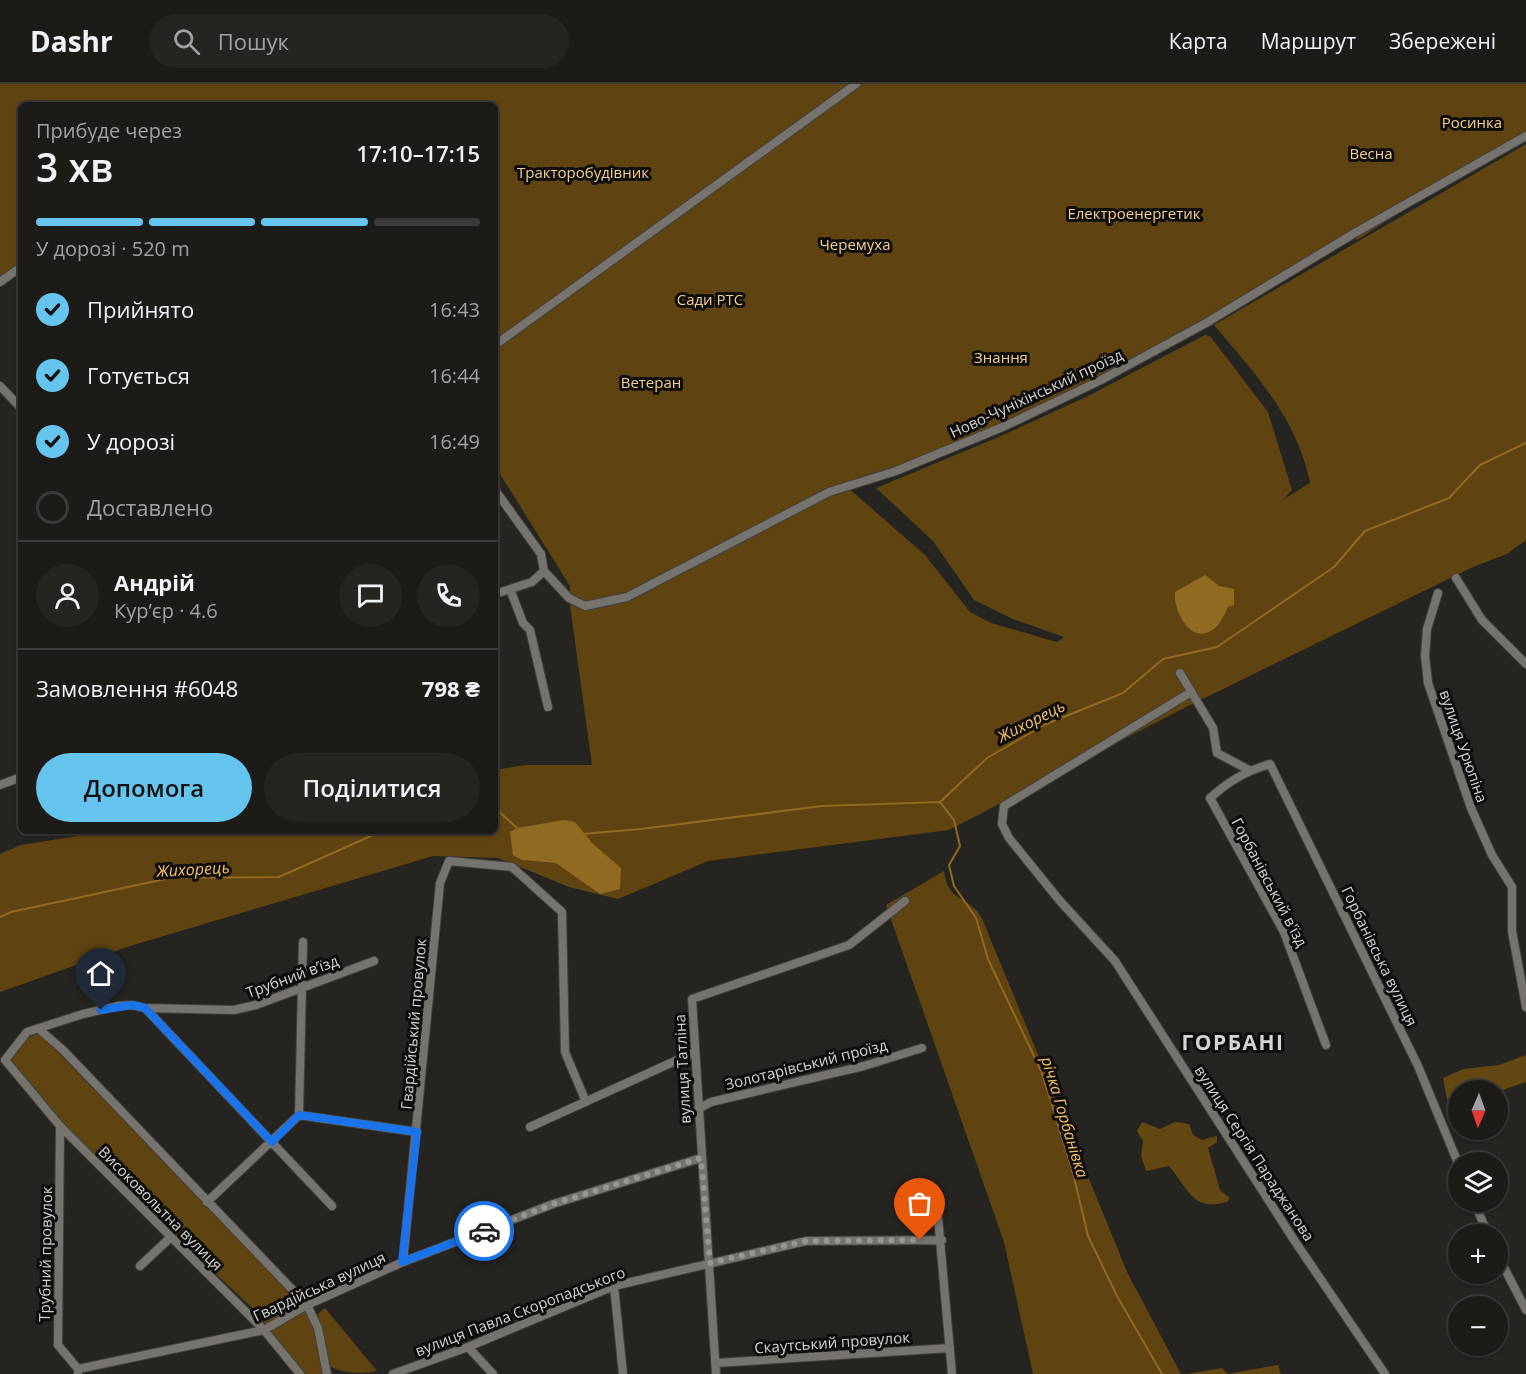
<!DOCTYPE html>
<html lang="uk">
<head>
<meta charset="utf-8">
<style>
  body { margin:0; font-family:"Open Sans",sans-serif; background:#252421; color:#f1f3f6; height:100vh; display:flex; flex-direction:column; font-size:22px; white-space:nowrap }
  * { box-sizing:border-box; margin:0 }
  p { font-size:20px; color:#a0a1a2 }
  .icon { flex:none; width:33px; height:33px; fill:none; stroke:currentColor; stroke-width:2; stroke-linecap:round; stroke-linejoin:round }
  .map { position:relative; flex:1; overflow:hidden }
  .panel { position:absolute; left:18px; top:18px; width:480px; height:732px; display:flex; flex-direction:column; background:#1c1b18; border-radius:9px; box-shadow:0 2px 4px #0004,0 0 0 2px #3a3937 }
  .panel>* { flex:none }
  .needle { width:39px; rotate:182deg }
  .fabs { position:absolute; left:1448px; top:996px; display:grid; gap:12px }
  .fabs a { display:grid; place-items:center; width:60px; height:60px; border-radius:50%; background:#1c1b18; box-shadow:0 2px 4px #0004,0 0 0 2px #3a3937; font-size:30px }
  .pin { position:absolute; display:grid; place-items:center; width:51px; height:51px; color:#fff; margin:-62px -26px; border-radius:50% 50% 50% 0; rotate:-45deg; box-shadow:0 0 6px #0007 }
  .pin .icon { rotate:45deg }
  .courier { position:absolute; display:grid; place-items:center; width:60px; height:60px; margin:-30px; border:4px solid #1a73e8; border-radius:50%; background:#fff; color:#222; box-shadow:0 2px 8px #0007 }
  .head em { font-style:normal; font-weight:600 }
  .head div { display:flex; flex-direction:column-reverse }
  .head { display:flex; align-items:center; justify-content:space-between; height:102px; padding:0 18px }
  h1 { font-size:39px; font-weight:600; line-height:45px }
  .bar { display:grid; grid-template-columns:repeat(4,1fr); gap:9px 6px; align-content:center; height:72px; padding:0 18px }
  .bar i { height:8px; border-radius:4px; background:#3a3937 }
  .bar .selected { background:#65c5ef }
  .bar p { grid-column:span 4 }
  .line { display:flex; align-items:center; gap:15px; padding:0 18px; border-top:2px solid #3a3937 }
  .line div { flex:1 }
  .round { display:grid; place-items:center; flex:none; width:63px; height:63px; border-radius:32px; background:#252421 }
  ol { padding:0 18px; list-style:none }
  li { display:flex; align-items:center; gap:18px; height:66px }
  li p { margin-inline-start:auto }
  li .icon { padding:6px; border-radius:50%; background:#65c5ef; color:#111; stroke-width:4 }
  li:last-child { color:#a0a1a2 }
  li i { width:33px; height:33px; border:3px solid #3a3937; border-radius:50% }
  .button { display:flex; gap:12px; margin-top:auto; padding:12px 18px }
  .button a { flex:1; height:69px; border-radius:36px; background:#65c5ef; color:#111; font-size:24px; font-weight:600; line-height:69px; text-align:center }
  .button a+a { background:#252421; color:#f1f3f6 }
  header { display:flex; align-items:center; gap:36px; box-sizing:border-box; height:84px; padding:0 30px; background:#1c1b18; border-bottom:2px solid #3a3937 }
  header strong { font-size:28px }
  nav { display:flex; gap:33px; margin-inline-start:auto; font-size:21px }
  .search { width:420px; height:54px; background:#252421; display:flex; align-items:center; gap:15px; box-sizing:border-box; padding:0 21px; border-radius:33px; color:#a0a1a2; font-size:22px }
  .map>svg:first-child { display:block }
</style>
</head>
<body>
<header>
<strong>Dashr</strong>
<div class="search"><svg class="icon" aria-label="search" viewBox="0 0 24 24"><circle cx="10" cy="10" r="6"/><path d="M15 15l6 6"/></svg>Пошук</div>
<nav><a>Карта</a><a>Маршрут</a><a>Збережені</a></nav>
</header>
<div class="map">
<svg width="1526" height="1290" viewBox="0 0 1526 1290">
  <rect width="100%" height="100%" fill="#262420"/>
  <path fill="#5f4412" d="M0,0H1526V52L1462,88L1357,156L1354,150L1100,296L1093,288L1099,297L916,378L847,403L925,471L970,528L991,539L1057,558L1064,553L1013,535L974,516L933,457L876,404L1001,352L1088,312L1205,251L1210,252L1268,328L1292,406L1284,415L1310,399C1298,336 1254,288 1214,241L1526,60V456L1507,470L1473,483L1180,626L949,746L708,777L618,815L569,803L498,774L433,772L130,862L0,908V770L21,761L109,747H495V686L525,681H592L569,514L570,502L495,382V21H21V179L0,195Z
    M944,787C948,815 961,811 976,826C984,834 988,851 993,861L1128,1190L1181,1290H1033L1004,1158L886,821Z
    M39,949L306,1223L315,1244L323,1290H306L265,1241L262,1233C175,1152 90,1071 12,982V970L24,955Z
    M325,1224L377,1287C364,1290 342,1290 330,1282L318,1230Z"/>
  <path fill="#624713" d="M1526,971V998L1497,1008L1458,1006V1022L1448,1020L1443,994L1463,985L1499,981Z
    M1142,1038L1160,1045L1175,1038L1189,1040L1193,1051L1202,1056L1217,1052V1058L1208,1064L1220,1106L1230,1114L1227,1118C1192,1128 1188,1104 1169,1082L1146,1087L1141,1072L1143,1057L1137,1047Z
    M1278,1281L1281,1290H1187L1222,1284L1228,1290Z"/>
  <path fill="#916a21" d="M1205,491L1219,502L1234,505V521L1228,523C1224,531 1220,542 1212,546C1190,561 1173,526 1175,508Z
    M564,736L575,738L593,760L621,784L620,805L600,810L556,779L522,776L513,771L510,748L517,744Z"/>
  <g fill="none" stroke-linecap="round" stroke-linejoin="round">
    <path stroke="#916a21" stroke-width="2" d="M940,718L954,736L960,762L949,781L954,802L976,834L988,875L1042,989L1072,1085L1088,1152L1117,1212L1162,1290
      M495,724L517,744
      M582,750L641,745L822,722L940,718L987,674L1044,641L1123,609L1163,575L1217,563L1334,483L1365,447L1449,414L1480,381L1526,359
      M0,833L11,828L170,794L279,793L382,747"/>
    <g stroke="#42403e" stroke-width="10">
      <path id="minor" d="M0,198L21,183
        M495,261L856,0
        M0,302L21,324
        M495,406L541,470L544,487L532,498L495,510
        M544,487L569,514L585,522L627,513L829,408L896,387L1005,342L1099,297L1206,239L1353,150L1526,52
        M1456,494L1482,536L1526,580
        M510,505L523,539L530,546L548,623
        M1438,509L1427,545L1425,572L1428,599L1471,724L1492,771L1512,803V847L1526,923
        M1180,589L1213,644L1217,669L1249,686
        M1191,608L1004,722L1002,740L1009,754L1060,817L1115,877L1294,1156L1385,1290
        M0,701L21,693
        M145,924L332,1122
        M39,945L63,966L307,1221L318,1244L327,1290
        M1326,961L1284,848L1210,714C1229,697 1246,687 1270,680L1418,982L1458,1079
        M5,976L60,1042L264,1246L300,1290
        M5,976L27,948L83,930L118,922L132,921L145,924L234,926L256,921L374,877
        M698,1025L711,1018L864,982L922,964
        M299,1031L303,858
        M60,1042L58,1261L78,1285V1290
        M530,1043L695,968
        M207,1118L299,1031L417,1048
        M1474,1118L1488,1150
        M937,1122L952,1290
        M1497,1170L1526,1226
        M403,1178L440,799L449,777L512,783L562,828L565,968L586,1018
        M140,1182L171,1153
        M614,1202L623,1290
        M468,1263L493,1290
        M716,1279L950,1264
        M78,1285L264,1246L307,1221L403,1178L553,1120L701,1074
        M393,1290L468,1263L614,1202L806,1157L942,1156
        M716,1290L692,915L849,861L905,817"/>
    </g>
    <use href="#minor" stroke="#76736f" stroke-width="8"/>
  </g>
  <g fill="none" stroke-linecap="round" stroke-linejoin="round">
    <path stroke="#989693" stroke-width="6" stroke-dasharray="0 10.8" d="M484,1147L553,1120L701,1074L710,1179L806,1157L920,1156"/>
    <path stroke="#1a73e8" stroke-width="8" d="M101,926L132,921L145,924L272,1058L299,1031L417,1048L402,1178L484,1147"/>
  </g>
  <g text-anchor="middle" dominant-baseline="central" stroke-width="6" stroke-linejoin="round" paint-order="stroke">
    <g font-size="15" fill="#f6cf8e" stroke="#0e0d0c">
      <text x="1472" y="38">Росинка</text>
      <text x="1371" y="69">Весна</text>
      <text x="583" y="88">Тракторобудівник</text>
      <text x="1134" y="129">Електроенергетик</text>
      <text x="855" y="160">Черемуха</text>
      <text x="710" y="215">Сади РТС</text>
      <text x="1001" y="273">Знання</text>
      <text x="651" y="298">Ветеран</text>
    </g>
    <g font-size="15" fill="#d5d3d1" stroke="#0e0d0c">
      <text transform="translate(1036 309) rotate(-25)">Ново-Чуніхінський проїзд</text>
      <text transform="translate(1464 662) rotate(71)">вулиця Урюпіна</text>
      <text transform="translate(1270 798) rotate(62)">Горбанівський в'їзд</text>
      <text transform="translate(1380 872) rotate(64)">Горбанівська вулиця</text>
      <text transform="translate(292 892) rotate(-20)">Трубний в’їзд</text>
      <text transform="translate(413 940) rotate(-85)">Гвардійський провулок</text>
      <text transform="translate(806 980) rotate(-14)">Золотарівський проїзд</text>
      <text transform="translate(682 985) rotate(-93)">вулиця Татліна</text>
      <text transform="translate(1255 1069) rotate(57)">вулиця Сергія Параджанова</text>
      <text transform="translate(161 1124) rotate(45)">Високовольтна вулиця</text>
      <text transform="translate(45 1170) rotate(-89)">Трубний провулок</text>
      <text transform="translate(319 1202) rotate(-25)">Гвардійська вулиця</text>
      <text transform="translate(520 1227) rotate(-21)">вулиця Павла Скоропадського</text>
      <text transform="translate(832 1258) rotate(-4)">Скаутський провулок</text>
    </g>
    <g font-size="16" font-style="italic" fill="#f5c065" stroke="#0e0d0c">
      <text transform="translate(1031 637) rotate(-27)">Жихорець</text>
      <text transform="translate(193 785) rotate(-3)">Жихорець</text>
      <text transform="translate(1065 1033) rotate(73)">річка Горбанівка</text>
    </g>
    <g font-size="21" font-weight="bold" letter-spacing="1.5" fill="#d5d3d1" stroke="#0e0d0c">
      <text x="1233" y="958">ГОРБАНІ</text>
    </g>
  </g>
</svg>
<div class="fabs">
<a><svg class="needle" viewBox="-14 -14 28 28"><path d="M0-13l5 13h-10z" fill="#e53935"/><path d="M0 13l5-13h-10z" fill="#a0a1a2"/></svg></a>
<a><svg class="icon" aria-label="layers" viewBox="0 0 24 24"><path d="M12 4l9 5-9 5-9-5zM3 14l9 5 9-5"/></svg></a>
<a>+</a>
<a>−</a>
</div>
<div class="pin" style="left:920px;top:1156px;background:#ea580c"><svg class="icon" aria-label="bag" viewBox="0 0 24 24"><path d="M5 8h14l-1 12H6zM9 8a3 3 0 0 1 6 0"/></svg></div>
<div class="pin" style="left:101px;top:926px;background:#1f2937"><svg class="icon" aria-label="home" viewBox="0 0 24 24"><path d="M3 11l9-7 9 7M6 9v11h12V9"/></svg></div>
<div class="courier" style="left:484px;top:1147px"><svg class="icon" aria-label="car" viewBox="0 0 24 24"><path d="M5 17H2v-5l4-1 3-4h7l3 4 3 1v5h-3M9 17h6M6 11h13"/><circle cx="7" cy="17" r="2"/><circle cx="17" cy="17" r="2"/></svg></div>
<section class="panel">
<div class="head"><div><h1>3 хв</h1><p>Прибуде через</p></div><em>17:10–17:15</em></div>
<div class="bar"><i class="selected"></i><i class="selected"></i><i class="selected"></i><i></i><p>У дорозі · 520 m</p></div>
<ol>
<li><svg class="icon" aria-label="check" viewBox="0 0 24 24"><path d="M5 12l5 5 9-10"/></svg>Прийнято<p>16:43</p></li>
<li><svg class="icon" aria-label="check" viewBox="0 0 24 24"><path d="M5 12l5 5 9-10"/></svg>Готується<p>16:44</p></li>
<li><svg class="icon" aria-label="check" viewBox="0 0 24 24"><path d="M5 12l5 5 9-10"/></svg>У дорозі<p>16:49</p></li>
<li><i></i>Доставлено</li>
</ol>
<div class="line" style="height:108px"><a class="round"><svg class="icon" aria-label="person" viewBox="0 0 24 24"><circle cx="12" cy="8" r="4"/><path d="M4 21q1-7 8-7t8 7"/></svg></a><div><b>Андрій</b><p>Кур’єр · 4.6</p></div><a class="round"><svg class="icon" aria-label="chat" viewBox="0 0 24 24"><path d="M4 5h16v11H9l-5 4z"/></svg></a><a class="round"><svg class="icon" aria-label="phone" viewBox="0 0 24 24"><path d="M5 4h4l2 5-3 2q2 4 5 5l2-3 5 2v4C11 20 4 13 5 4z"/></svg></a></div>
<div class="line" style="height:78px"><div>Замовлення #6048</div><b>798 ₴</b></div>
<div class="button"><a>Допомога</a><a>Поділитися</a></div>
</section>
</div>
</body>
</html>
